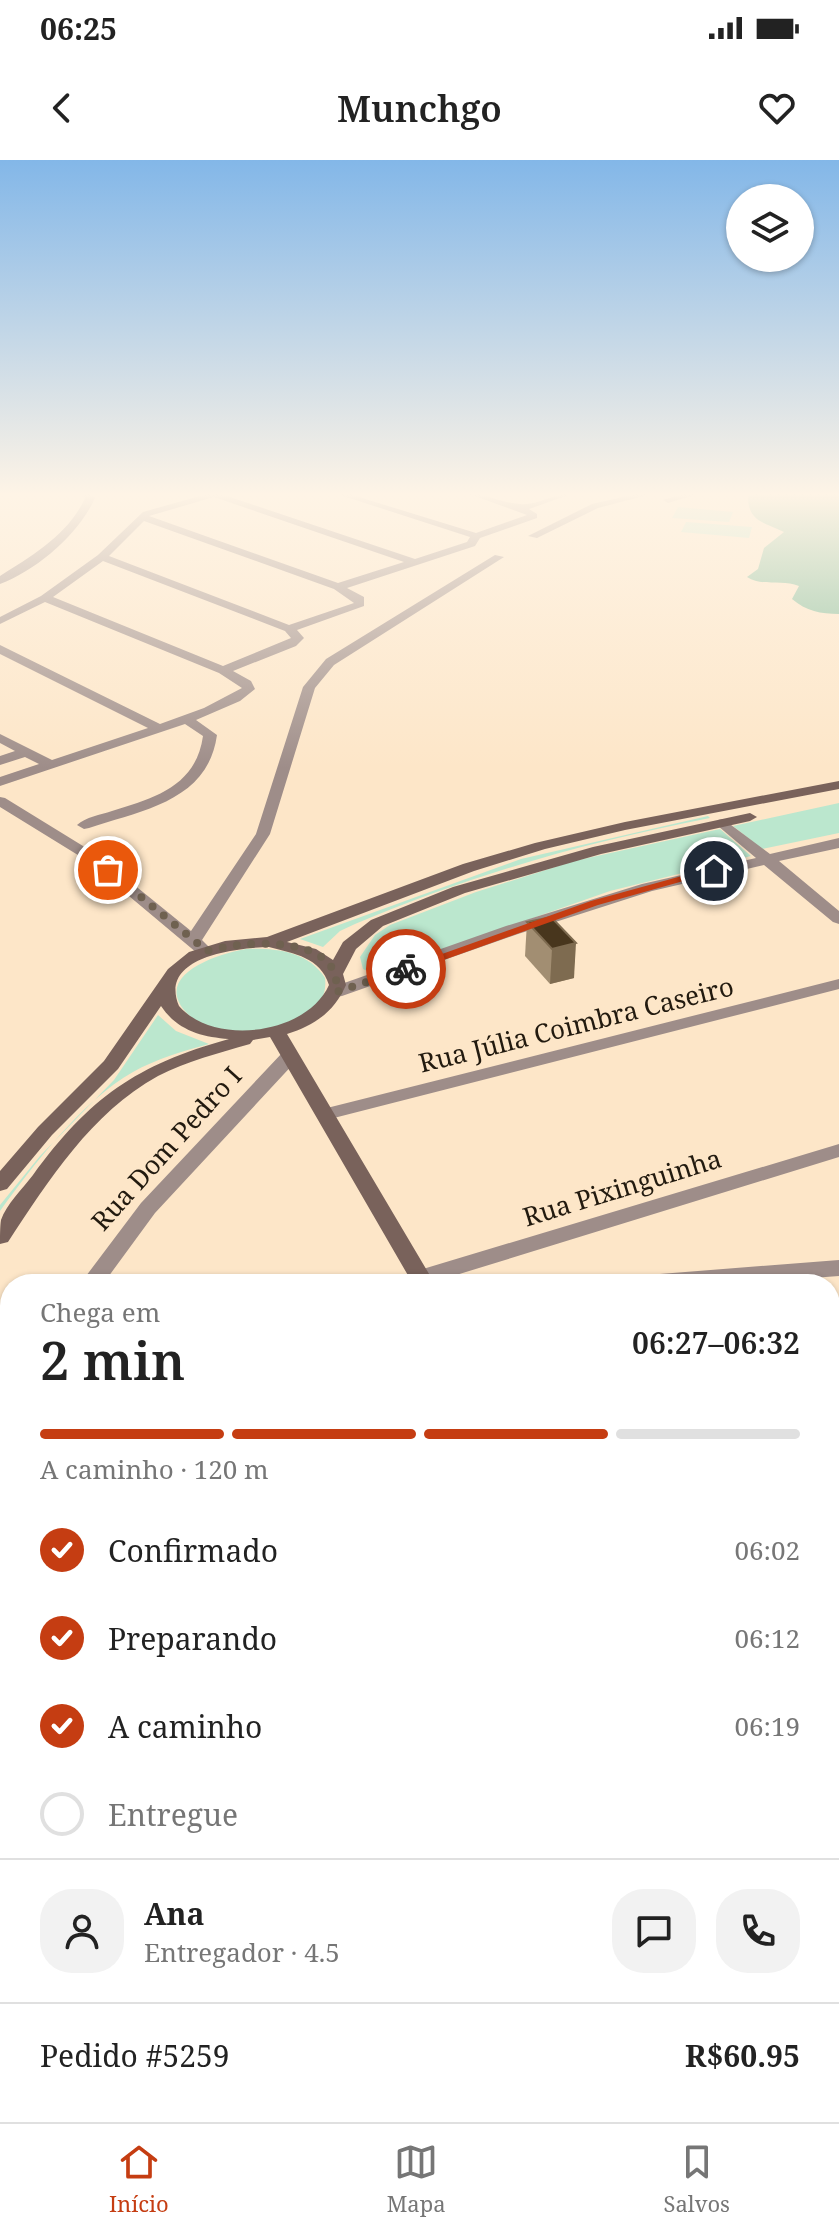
<!DOCTYPE html>
<html lang="pt">
<head>
<meta charset="utf-8">
<style>
  body { margin:0; font-family:"Noto Serif",serif; background:#f2f2f2; color:#222; height:100vh; display:flex; flex-direction:column; font-size:30px; white-space:nowrap }
  * { box-sizing:border-box; margin:0 }
  p { font-size:26px; color:#767676 }
  .icon { flex:none; width:44px; height:44px; fill:none; stroke:currentColor; stroke-width:2; stroke-linecap:round; stroke-linejoin:round }
  .map { position:relative; flex:1; overflow:hidden }
  .drawer { position:absolute; left:0px; top:1114px; width:840px; height:848px; display:flex; flex-direction:column; background:#fff; border-radius:32px 32px 0 0; box-shadow:0 2px 6px #0004 }
  .drawer>* { flex:none }
  .controls { position:absolute; left:726px; top:24px; display:grid; gap:16px }
  .controls a { display:grid; place-items:center; width:88px; height:88px; border-radius:50%; background:#fff; box-shadow:0 2px 6px #0004; font-size:40px }
  .pin { position:absolute; display:grid; place-items:center; width:68px; height:68px; color:#fff; margin:-34px; border:4px solid #fff; border-radius:50%; box-shadow:0 2px 8px #0007 }
  .courier { position:absolute; display:grid; place-items:center; width:80px; height:80px; margin:-40px; border:6px solid #c53d12; border-radius:50%; background:#fff; color:#222; box-shadow:0 2px 10px #0007 }
  .head em { font-style:normal; font-weight:600 }
  .head div { display:flex; flex-direction:column-reverse }
  .head { display:flex; align-items:center; justify-content:space-between; height:136px; padding:0 40px }
  h1 { font-size:52px; font-weight:600; line-height:60px }
  .bar { display:grid; grid-template-columns:repeat(4,1fr); gap:12px 8px; align-content:center; height:96px; padding:0 40px }
  .bar i { height:10px; border-radius:6px; background:#e0e0e0 }
  .bar .selected { background:#c53d12 }
  .bar p { grid-column:span 4 }
  .line { display:flex; align-items:center; gap:20px; padding:0 40px; border-top:2px solid #e0e0e0 }
  .line div { flex:1 }
  .round { display:grid; place-items:center; flex:none; width:84px; height:84px; border-radius:32px; background:#f2f2f2 }
  ol { padding:0 40px; list-style:none }
  li { display:flex; align-items:center; gap:24px; height:88px }
  li p { margin-inline-start:auto }
  li .icon { padding:8px; border-radius:50%; background:#c53d12; color:#fff; stroke-width:4 }
  li:last-child { color:#767676 }
  li i { width:44px; height:44px; border:4px solid #e0e0e0; border-radius:50% }
  .status { display:flex; justify-content:space-between; align-items:center; height:56px; padding:0 40px; background:#fff; direction:ltr }
  .status svg { height:22px; fill:currentColor }
  header { display:flex; justify-content:space-between; align-items:center; height:104px; padding:0 40px; background:#fff; font-size:36px; font-weight:600 }
  .tab-bar { display:flex; justify-content:space-around; align-items:center; height:112px; border-top:2px solid #e0e0e0; background:#fff; font-size:22px; color:#767676 }
  .tab-bar a { display:grid; justify-items:center; gap:4px }
  .tab-bar .selected { color:#c53d12 }
  .map>svg:first-child { display:block }
</style>
</head>
<body>
<div class="status"><b>06:25</b><svg viewBox="0 0 49 12"><path d="M0 12V9h3v3zM5 12V6h3v6zM10 12V3h3v9zM15 12V0h3v12zM26 1h20v11H26zM47 4h2v5h-2z"/></svg></div>
<header><svg class="icon" aria-label="back" viewBox="0 0 24 24"><path d="M15 5l-7 7 7 7"/></svg>Munchgo<svg class="icon" aria-label="heart" viewBox="0 0 24 24"><path d="M12 20l-8-8c-3-5 5-10 8-4 3-6 11-1 8 4z"/></svg></header>
<div class="map">
<svg width="839" height="1962" viewBox="0 0 839 1962">
  <rect width="100%" height="100%" fill="#fde6c8"/>
  <path fill="#bbe7ce" d="M678,347L733,352L729,362L672,358Z
    M686,362L752,367L749,378L681,372Z
    M839,643V673L762,689L733,666Z
    M708,656L710,658C586,682 471,715 355,764L340,771L323,787L300,779L521,699Z
    M720,669L751,696L610,731L374,814L363,809L360,797L375,775L390,765L476,732L574,701Z
    M246,789C275,788 308,791 325,818C327,835 320,844 306,853C276,874 210,882 184,850C154,813 222,793 246,789Z
    M158,855L176,871L209,884C183,891 156,899 133,912C82,941 34,1004 0,1051V1045L40,996L114,920Z"/>
  <path fill="#7dbb99" d="M753,334H839V454C821,454 806,451 792,439L799,426C782,419 763,427 747,417L758,409L764,388L784,372C764,362 748,362 748,336Z"/>
  <g fill="none" stroke-linecap="round" stroke-linejoin="round">
    <path fill="#9e8d89" fill-rule="evenodd" d="M83,334H91L95,338C79,374 37,410 0,424V416C32,396 69,374 85,338Z
      M207,334H221L415,399L467,382L470,377L337,334H349L476,373L527,355L469,334C487,334 502,343 520,344C537,346 553,333 571,334L529,349L537,354V358L480,378L475,386L347,428L364,437V446L297,470L304,478L296,486L233,511L251,521L255,529L240,541L196,560L217,575C208,641 143,650 89,668L84,669L77,665C86,657 100,655 112,651C155,638 196,626 203,576L185,564L0,626V617L39,604L25,597L0,605V596L15,591L0,583V574L52,600L148,568L0,494V485L160,564L204,548L242,528L219,513L45,442L0,464V457L41,436L98,395L143,352ZM214,337L404,402L338,423L149,356ZM144,361L334,429L354,443L289,465L109,396ZM103,401L285,471L291,478L223,506L53,437Z
      M636,334H651L598,348L537,378L528,376L592,344Z
      M683,334H698L668,343L663,340Z
      M495,395L504,397L334,505L315,528L270,674L202,780L211,789L209,793H197L86,700L0,647V637L5,638L96,694L191,771L256,674L303,527L326,499Z
      M723,659L770,694L839,678V688L779,701L839,751V764L833,762L764,705L652,731L518,774L342,836L336,837L327,832L330,828L506,766L642,724L756,698L718,666V660Z
      M839,819V829L326,960L316,954L319,950Z
      M290,890L299,896L297,900L155,1053L103,1124H80L141,1043L283,892Z
      M839,984V997L427,1124H413L410,1118L413,1112Z
      M839,1100V1116L734,1124H623L626,1118L634,1116Z
      M10,1241V1270L0,1275V1245Z
      M0,1277L10,1278V1298L0,1297Z
      M830,1306H839V1326H830Z
      M0,1514L10,1515V1541L0,1540Z
      M830,1548L839,1549V1577L830,1576Z"/>
    <path fill="#79625b" fill-rule="evenodd" d="M839,621V629L625,670L545,689L474,711L287,782L316,789L333,800L343,782L371,760L453,727L593,687L750,653L757,657L750,661L601,694L465,733L383,766L356,789L343,814L346,825C334,852 315,865 287,874L435,1124H413L270,877L253,880L250,884C219,893 187,901 158,916C91,953 49,1020 8,1082L0,1084C0,1077 0,1066 1,1060C6,1045 23,1028 33,1015C90,937 136,905 229,879C201,877 177,870 161,846L118,909L52,975L7,1029L0,1031V1011L38,967L104,901L168,809L189,792L225,781L267,777L463,704L535,683L625,662ZM269,787C295,794 320,797 329,825C307,874 215,887 179,846C158,796 237,788 269,787Z
      M706,1952H742V1962H706Z"/>
  </g>
  <path fill="#a28e72" d="M551,757L574,818L550,824L525,796L527,762Z"/>
  <path fill="#7e6b50" d="M576,783L574,818L550,824L552,789Z"/>
  <path fill="#48361d" stroke="#7e6b50" stroke-width="2" d="M551,757L576,783L552,789L527,762Z"/>
  <linearGradient id="sky" x2="0" y2="1"><stop stop-color="#83b7e8"/><stop offset="0.55" stop-color="#fef4e6"/><stop offset="1" stop-color="#fef4e6" stop-opacity="0"/></linearGradient>
  <rect width="839" height="608" fill="url(#sky)"/>
  <path fill="#c53d12" d="M711,708L719,711L598,745L410,812L400,809L591,741Z"/>
  <g fill="none" stroke-linecap="round" stroke-linejoin="round">
    <path stroke="#6f6150" stroke-width="8" stroke-dasharray="0 14.4" d="M108,710L207,791C241,781 344,772 336,832L406,809"/>
  </g>
  <g text-anchor="middle" dominant-baseline="central" stroke-width="8" stroke-linejoin="round" paint-order="stroke">
    <g font-size="26" fill="#221a0f" stroke="#fde6c8">
      <text transform="translate(576 864) rotate(-14)">Rua Júlia Coimbra Caseiro</text>
      <text transform="translate(166 988) rotate(-48)">Rua Dom Pedro I</text>
      <text transform="translate(622 1027) rotate(-17)">Rua Pixinguinha</text>
    </g>
  </g>
</svg>
<div class="controls">
<a><svg class="icon" aria-label="layers" viewBox="0 0 24 24"><path d="M12 4l9 5-9 5-9-5zM3 14l9 5 9-5"/></svg></a>
</div>
<div class="pin" style="left:108px;top:710px;background:#ea580c"><svg class="icon" aria-label="bag" viewBox="0 0 24 24"><path d="M5 8h14l-1 12H6zM9 8a3 3 0 0 1 6 0"/></svg></div>
<div class="pin" style="left:714px;top:711px;background:#1f2937"><svg class="icon" aria-label="home" viewBox="0 0 24 24"><path d="M3 11l9-7 9 7M6 9v11h12V9"/></svg></div>
<div class="courier" style="left:406px;top:809px"><svg class="icon" aria-label="bike" viewBox="0 0 24 24"><circle cx="6" cy="16" r="4"/><circle cx="18" cy="16" r="4"/><path d="M6 16l4-8h5l3 8M10 8l3 8H6M13 5h3"/></svg></div>
<section class="drawer">
<div class="head"><div><h1>2 min</h1><p>Chega em</p></div><em>06:27–06:32</em></div>
<div class="bar"><i class="selected"></i><i class="selected"></i><i class="selected"></i><i></i><p>A caminho · 120 m</p></div>
<ol>
<li><svg class="icon" aria-label="check" viewBox="0 0 24 24"><path d="M5 12l5 5 9-10"/></svg>Confirmado<p>06:02</p></li>
<li><svg class="icon" aria-label="check" viewBox="0 0 24 24"><path d="M5 12l5 5 9-10"/></svg>Preparando<p>06:12</p></li>
<li><svg class="icon" aria-label="check" viewBox="0 0 24 24"><path d="M5 12l5 5 9-10"/></svg>A caminho<p>06:19</p></li>
<li><i></i>Entregue</li>
</ol>
<div class="line" style="height:144px"><a class="round"><svg class="icon" aria-label="person" viewBox="0 0 24 24"><circle cx="12" cy="8" r="4"/><path d="M4 21q1-7 8-7t8 7"/></svg></a><div><b>Ana</b><p>Entregador · 4.5</p></div><a class="round"><svg class="icon" aria-label="chat" viewBox="0 0 24 24"><path d="M4 5h16v11H9l-5 4z"/></svg></a><a class="round"><svg class="icon" aria-label="phone" viewBox="0 0 24 24"><path d="M5 4h4l2 5-3 2q2 4 5 5l2-3 5 2v4C11 20 4 13 5 4z"/></svg></a></div>
<div class="line" style="height:104px"><div>Pedido #5259</div><b>R$60.95</b></div>
</section>
</div>
<nav class="tab-bar">
<a class="selected"><svg class="icon" aria-label="home" viewBox="0 0 24 24"><path d="M3 11l9-7 9 7M6 9v11h12V9"/></svg>Início</a>
<a><svg class="icon" aria-label="map" viewBox="0 0 24 24"><path d="M3 6l6-2 6 2 6-2v14l-6 2-6-2-6 2zM9 4v14M15 6v14"/></svg>Mapa</a>
<a><svg class="icon" aria-label="saved" viewBox="0 0 24 24"><path d="M7 4h10v16l-5-4-5 4z"/></svg>Salvos</a>
</nav>
</body>
</html>
